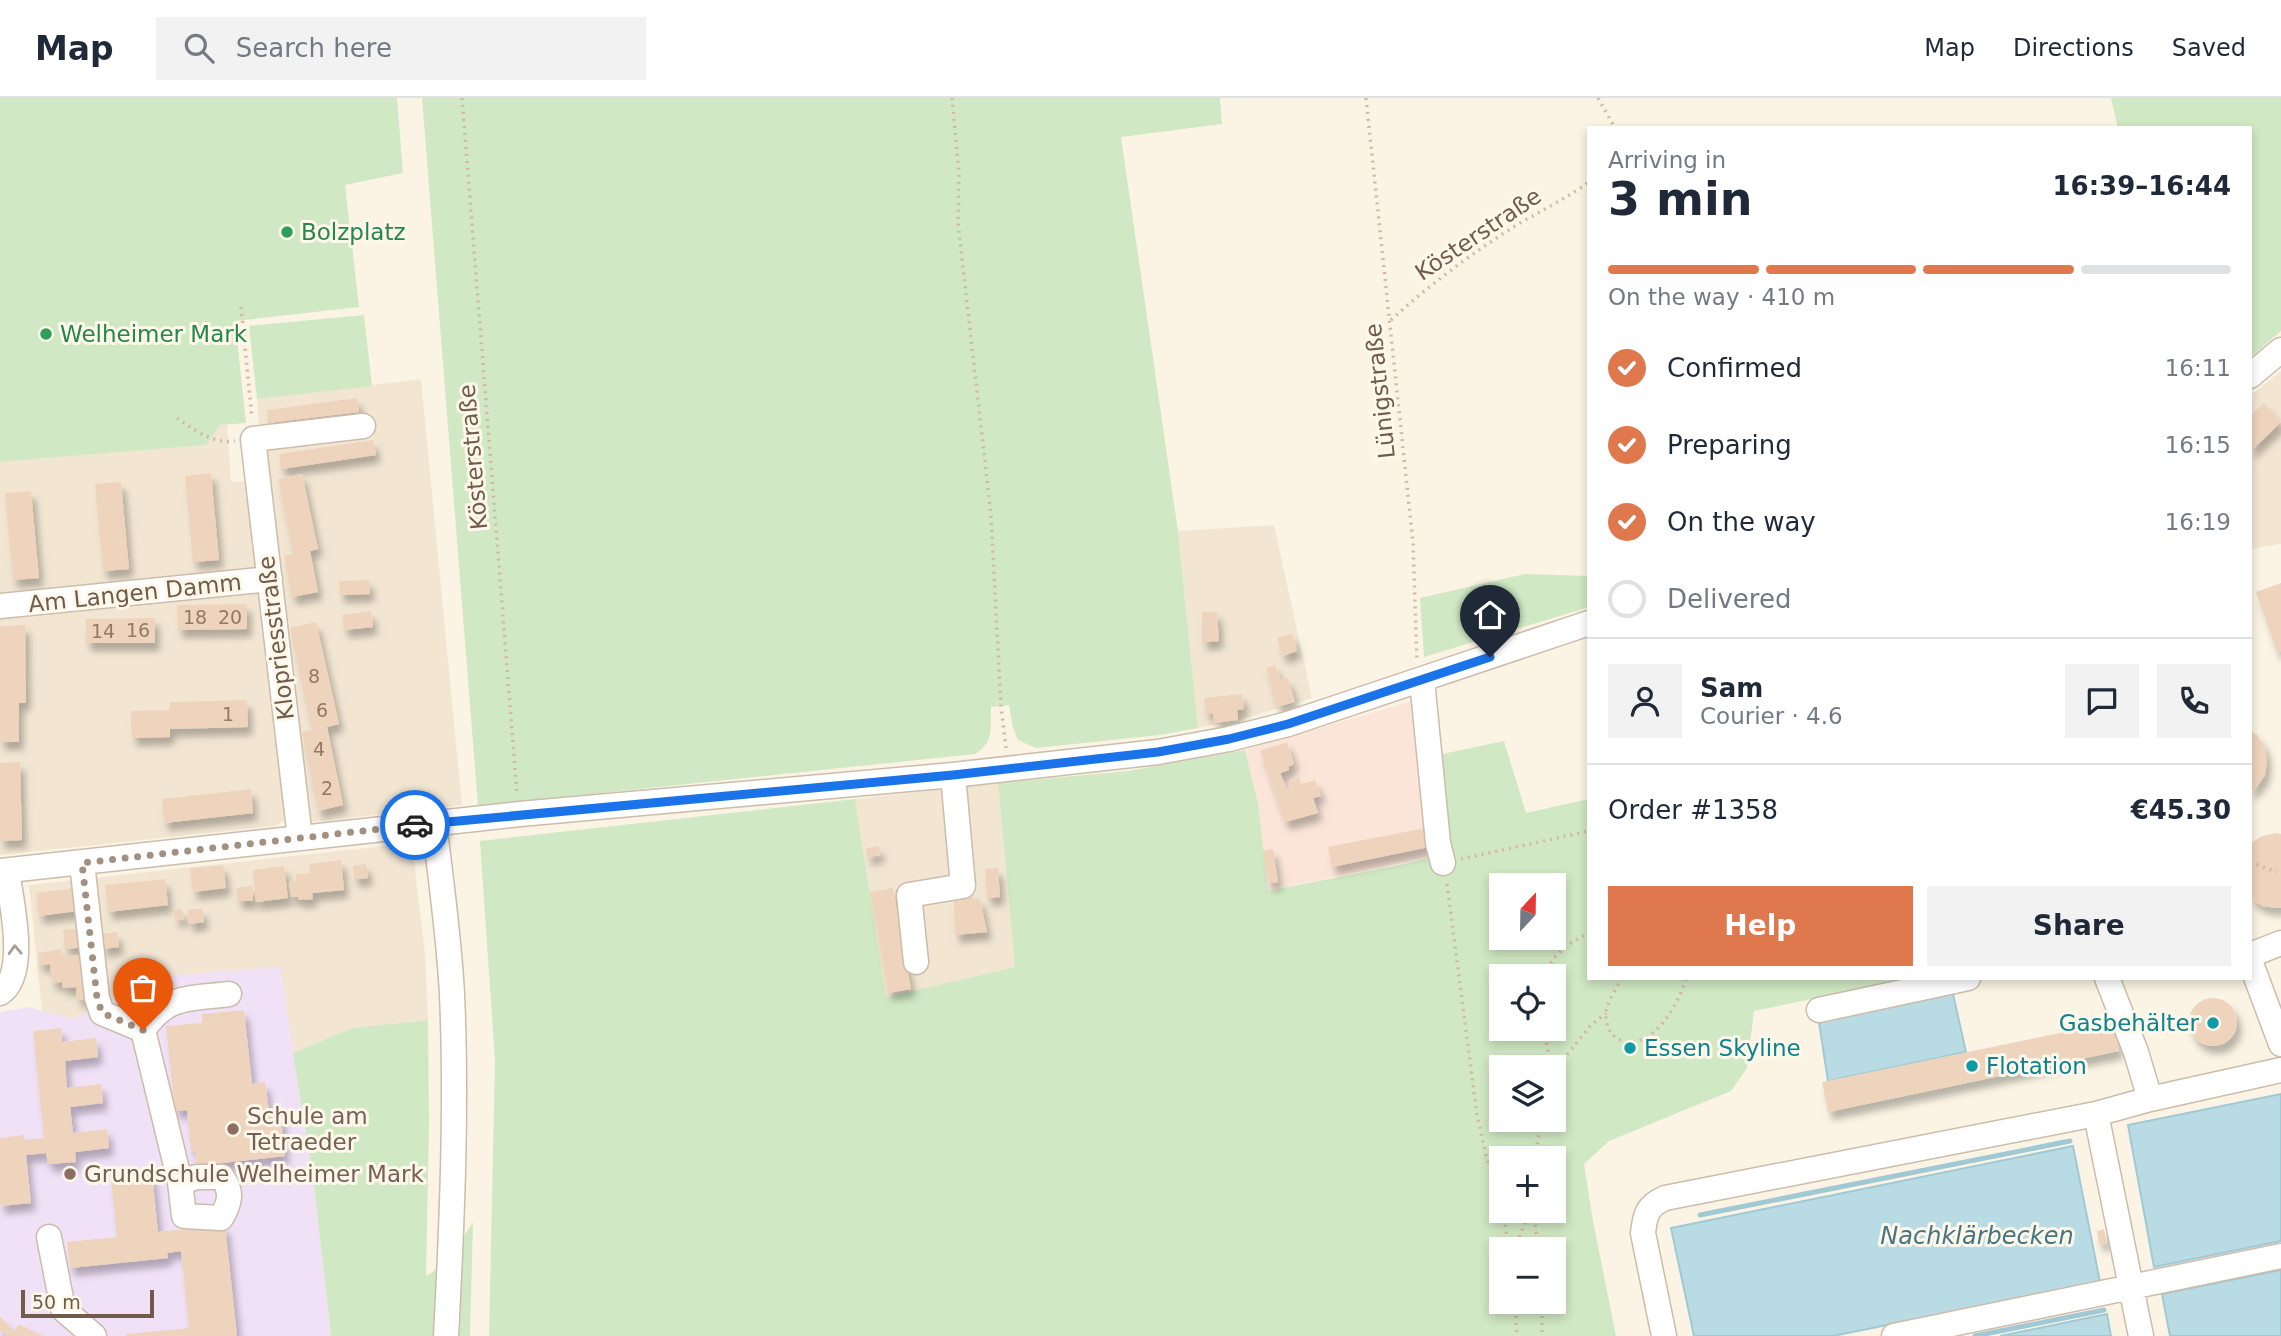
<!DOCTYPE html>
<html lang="en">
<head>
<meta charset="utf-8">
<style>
  body { margin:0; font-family:"DejaVu Sans",sans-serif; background:#f2f2f3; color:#1f2937; height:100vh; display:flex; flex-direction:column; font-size:26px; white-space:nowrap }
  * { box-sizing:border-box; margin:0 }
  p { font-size:23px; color:#747a83 }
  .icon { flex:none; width:38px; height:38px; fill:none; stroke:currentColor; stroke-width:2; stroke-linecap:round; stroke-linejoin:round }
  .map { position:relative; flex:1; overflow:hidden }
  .drawer { position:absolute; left:1587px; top:28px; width:665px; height:854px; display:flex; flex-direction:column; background:#fff; border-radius:0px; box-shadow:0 4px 10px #0003 }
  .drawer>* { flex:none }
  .needle { width:46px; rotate:22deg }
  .buttons { position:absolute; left:1489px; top:775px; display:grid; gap:14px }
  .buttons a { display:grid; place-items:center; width:77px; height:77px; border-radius:0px; background:#fff; box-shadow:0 4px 10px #0003; font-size:35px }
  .scale { position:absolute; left:21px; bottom:18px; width:133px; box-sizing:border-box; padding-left:7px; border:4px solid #725b4b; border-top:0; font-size:19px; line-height:24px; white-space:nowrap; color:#725b4b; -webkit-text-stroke:5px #fef8ea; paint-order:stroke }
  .pin { position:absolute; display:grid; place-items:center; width:60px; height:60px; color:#fff; margin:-72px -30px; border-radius:50% 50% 50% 0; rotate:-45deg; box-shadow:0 0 7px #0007 }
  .pin .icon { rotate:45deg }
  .courier { position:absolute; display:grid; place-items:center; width:70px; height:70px; margin:-35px; border:5px solid #1a73e8; border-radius:50%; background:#fff; color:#222; box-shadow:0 2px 9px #0007 }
  .overview em { font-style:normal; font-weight:700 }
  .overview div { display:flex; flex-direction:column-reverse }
  .overview { display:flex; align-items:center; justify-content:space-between; height:119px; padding:0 21px }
  h1 { font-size:46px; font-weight:700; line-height:52px }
  .bar { display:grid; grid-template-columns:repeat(4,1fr); gap:10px 7px; align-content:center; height:84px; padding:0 21px }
  .bar i { height:9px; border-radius:5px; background:#e0e1e3 }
  .bar .current { background:#e0784e }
  .bar p { grid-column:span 4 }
  .line { display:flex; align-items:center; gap:18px; padding:0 21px; border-top:2px solid #e0e1e3 }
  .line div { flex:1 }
  .round { display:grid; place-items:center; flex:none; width:74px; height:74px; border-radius:0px; background:#f2f2f3 }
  ol { padding:0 21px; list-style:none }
  li { display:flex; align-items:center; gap:21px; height:77px }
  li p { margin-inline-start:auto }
  li .icon { padding:7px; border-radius:50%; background:#e0784e; color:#fff; stroke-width:4 }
  li:last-child { color:#747a83 }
  li i { width:38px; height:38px; border:4px solid #e0e1e3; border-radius:50% }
  .primary-button { display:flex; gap:14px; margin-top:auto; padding:14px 21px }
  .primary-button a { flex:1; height:80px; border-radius:0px; background:#e0784e; color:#fff; font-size:28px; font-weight:700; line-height:80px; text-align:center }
  .primary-button a+a { background:#f2f2f3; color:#1f2937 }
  header { display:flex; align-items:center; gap:42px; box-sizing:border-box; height:98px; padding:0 35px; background:#fff; border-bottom:2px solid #e0e1e3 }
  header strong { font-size:33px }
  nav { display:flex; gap:38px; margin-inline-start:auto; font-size:24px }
  .search { width:490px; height:63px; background:#f2f2f3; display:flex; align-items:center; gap:18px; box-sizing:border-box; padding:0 24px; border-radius:0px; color:#747a83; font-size:26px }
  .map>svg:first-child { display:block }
</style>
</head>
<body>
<header>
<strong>Map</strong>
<div class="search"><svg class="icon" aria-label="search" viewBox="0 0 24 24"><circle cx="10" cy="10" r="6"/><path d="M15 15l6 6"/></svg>Search here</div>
<nav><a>Map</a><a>Directions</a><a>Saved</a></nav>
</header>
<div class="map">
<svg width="2281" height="1238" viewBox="0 0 2281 1238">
  <defs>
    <filter id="shadow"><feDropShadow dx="4.5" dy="8" stdDeviation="3.5" flood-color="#0004"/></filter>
  </defs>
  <rect width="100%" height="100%" fill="#fbf4e4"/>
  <path fill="#f2e6d3" d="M2281,273V446L2251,451L2250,298Z
    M421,281L462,707L314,724L310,723L262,327L259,326L257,301Z
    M227,326L231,384L245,383L249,388L256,468L254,470L249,473L0,497V364L206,347L220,327Z
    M1274,427L1312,600L1240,622L1198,630L1178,433Z
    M257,494L260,496L285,722L275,728L0,757V518Z
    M998,685L1015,869L886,899L855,701Z
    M412,745L425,857L428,922L352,930L293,955L280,870L152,880L151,894L124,896L73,921L42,913L29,787Z"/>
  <path fill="#fbe5d8" d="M1419,601L1430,759L1267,793L1258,705L1245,652Z"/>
  <path fill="#f1e1f7" d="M280,869L313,1078L331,1238H0V914L29,909L73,921L124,896L151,894L152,879Z"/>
  <path fill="#d0e8c3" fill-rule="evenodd" d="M0,0H397L403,75L345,87L359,209L235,223L246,325L220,327L206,347L0,364Z
    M422,0H1220L1222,26L1121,39L1178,433L1198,630L1160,637L1036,650L1018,642L1013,630L1009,607L991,609C990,630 995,643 975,656L478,708Z
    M2111,0H2281V233L2251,259L2250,30H2118Z
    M364,217L372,288L257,301L249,228Z
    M1525,476L1589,478V509L1424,559L1420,500Z
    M1504,643L1526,715L1589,701V880H1915L1754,913L1747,970L1731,993L1609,1043L1584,1066L1593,1123L1616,1238H489L495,963L480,743L855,701L886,899L1015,869L998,685L1128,673L1245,652L1258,705L1268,793L1405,766L1444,756L1433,658ZM1502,788H1554V840H1502ZM1502,878H1554V931H1502ZM1502,970H1554V1022H1502ZM1502,1060H1554V1113H1502ZM1502,1152H1554V1204H1502Z
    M428,922L429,1027L426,1178L446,1166L473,1124L470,1238H331L313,1078L293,955L352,930Z"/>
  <path fill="#b9dbe4" stroke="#a0c9d5" stroke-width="2" d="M1953,896L1966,954L1828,983L1819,924Z
    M2281,996V1143L2154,1169L2128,1027Z
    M2073,1048L2100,1184L1833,1238H1694L1671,1130Z
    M2281,1172V1238H2170L2162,1196Z
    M2107,1216L2111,1238H2000Z"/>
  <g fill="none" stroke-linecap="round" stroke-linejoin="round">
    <path stroke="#a0c9d5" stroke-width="5" d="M1700,1117L2070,1043
      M1975,1238L2104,1212"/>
  </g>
  <path fill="#efd4bd" filter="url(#shadow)" d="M357,300L359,314L268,325L267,312Z
    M2264,305L2281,324L2250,354V318Z
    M373,342L376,357L281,371L279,356Z
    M211,375L219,462L193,464L185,378Z
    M302,376L318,451L310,453L318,494L292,499L284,458L293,456L278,381Z
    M121,384L129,471L103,473L95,386Z
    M31,393L39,480L13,482L5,395Z
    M369,482L370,496L340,497L339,483Z
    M2281,485V553L2277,554L2256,494Z
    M247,506V531L178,532L177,507Z
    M371,513L373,529L344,532L342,517Z
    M1202,514H1217L1219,543L1202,544Z
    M155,520V545H86V521Z
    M316,524L339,626L327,629L343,707L318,713L302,634L312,632L290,530Z
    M25,527L26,605H19V644H0V528Z
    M1292,536L1297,553L1283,558L1277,540Z
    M1275,567L1281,582L1288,580L1295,604L1277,609L1266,570Z
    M1242,596L1244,611L1237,612L1238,622L1214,625L1213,615L1206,616L1204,600Z
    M247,602L248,629L170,631V639L132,640L131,613L170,612V604Z
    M2250,632L2257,637L2265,649L2267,663L2265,677L2256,690L2250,694Z
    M1287,644L1294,666L1288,669L1289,672L1280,675L1287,691L1291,689L1289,683L1299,680L1301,686L1315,682L1321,698L1313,700L1318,715L1285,724L1260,653Z
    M20,664L22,742L0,743V665Z
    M251,691L253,715L164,725L162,701Z
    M1425,730L1429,749L1332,769L1328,749Z
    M2277,735L2281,736V810H2277L2262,808L2250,800V746L2262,738Z
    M879,748L880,757L867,759L866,750Z
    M1273,751L1278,784L1268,785L1263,753Z
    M341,762L344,792L312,795L313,801L299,802L298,799H291L289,784L296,783V776L310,775L309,766Z
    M366,766L368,780L354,781L353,768Z
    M223,767L226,790L193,794L190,770Z
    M284,768L288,800L256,804L253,772Z
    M998,770L1000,799L987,800L985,771Z
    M165,781L168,807L108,814L105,787Z
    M252,788L253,803H238L236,790Z
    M74,790L77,813L39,818L36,795Z
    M893,790L911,891L888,895L870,794Z
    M971,795L972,801H980L987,834L955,837L954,803L962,802V796Z
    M202,810L204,824L189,826L187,812Z
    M182,811L184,821L175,822L174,812Z
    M84,830L86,849L65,851L63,832Z
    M117,834L119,849L102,851L101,836Z
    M61,851V859L80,857L83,888H88L90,901L77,902L76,889L63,890L62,884L52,885L50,866L39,867L38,855Z
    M2189 924a24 24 0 1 1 48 0a24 24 0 1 1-48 0Z
    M244,912L252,986L265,984L269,1013L280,1011L285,1058L196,1068L195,1052L191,1053L187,1012L175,1013L166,928L202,925V916Z
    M2113,924L2119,953L1828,1014L1822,984Z
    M61,930L62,944L96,940L98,959L65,963L67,990L101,986L103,1005L70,1009L73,1035L107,1031L109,1050L75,1054L76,1064L48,1066L46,1055L26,1057L31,1105L0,1108V1040L24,1037V1042L44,1040L33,933Z
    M152,1076L158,1134L225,1127L237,1238H126V1236L189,1230L181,1153L167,1155L168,1160L70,1170L67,1144L117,1139L111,1080Z
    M2104,1131L2107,1145L2099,1146L2097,1133Z
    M0,1219L15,1233L19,1226L43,1238H7L0,1232Z"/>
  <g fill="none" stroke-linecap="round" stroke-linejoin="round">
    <g stroke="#ccbcab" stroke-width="27">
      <path id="minor" d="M2250,278L2281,252
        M0,508L270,481
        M1422,582L1438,745L1443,765
        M434,725C441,782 449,839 452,896C457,1009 452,1124 446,1238
        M300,740L253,341L363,328
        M82,765L97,900L102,915L143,932
        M0,773L520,716L953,677L1158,654L1229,641L1288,626L1589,525
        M2250,857L2281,845
        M2250,863L2281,946
        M916,864L909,797L963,788L953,677
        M2107,880L2136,954L2150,1001
        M0,895C29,877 11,802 7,773
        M1819,912L1968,880
        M2096,1016L2150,1001L2281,972
        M180,1084L197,1079H222C233,1094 230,1105 221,1120L184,1118L180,1084L143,932C168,896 190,901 229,896
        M49,1139L63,1211L94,1238
        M1664,1238L1643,1135C1645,1117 1647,1108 1665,1100L2096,1016L2141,1238
        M1894,1238L2281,1158"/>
    </g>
    <path stroke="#d4b8a0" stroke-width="3.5" stroke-dasharray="2 5" stroke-linecap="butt" d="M462,0L517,696
      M952,0L959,76L958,125L991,417L1001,608L1006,650
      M1366,0L1413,445L1417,563
      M1598,0L1615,30
      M241,209L252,320
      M1391,222C1429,187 1471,156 1515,128C1540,113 1566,101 1589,84
      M177,320C195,332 212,346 235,343
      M1461,761L1589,733
      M2250,764L2277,774
      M1447,786L1477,1017L1486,1057L1502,1103
      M1545,878C1552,855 1568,846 1589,835
      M1622,880C1616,891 1607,903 1606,915C1604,940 1627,951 1647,939C1666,927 1680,901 1686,880
      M1544,931L1551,970
      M1554,973L1591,927L1606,915
      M1535,1060L1541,1022
      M1503,1113L1509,1152
      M1533,1113L1539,1152
      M1514,1152L1530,1113
      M1515,1204L1517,1238
      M1542,1204V1238"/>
    <use href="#minor" stroke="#fff" stroke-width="24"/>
  </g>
  <defs><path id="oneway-chevron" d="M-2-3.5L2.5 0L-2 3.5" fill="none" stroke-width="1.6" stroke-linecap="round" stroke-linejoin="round" transform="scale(1.75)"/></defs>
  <use stroke="#aa9d93" href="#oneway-chevron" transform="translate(15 852) rotate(-92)"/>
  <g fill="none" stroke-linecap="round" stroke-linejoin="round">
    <path stroke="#a29181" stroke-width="7" stroke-dasharray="0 12.6" d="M143,932L102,915L97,900L82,765L415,727"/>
    <path stroke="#1a73e8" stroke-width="9" d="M415,727L953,677L1158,654L1229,641L1288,626L1490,559"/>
  </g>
  <g fill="#2e9e5b" stroke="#fef8ea" stroke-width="2.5">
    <circle cx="287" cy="134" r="7"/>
    <circle cx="46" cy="236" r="7"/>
  </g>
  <g fill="#0f9aa8" stroke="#fef8ea" stroke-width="2.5">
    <circle cx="2213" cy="925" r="7"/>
    <circle cx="1630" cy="950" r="7"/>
    <circle cx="1972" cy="968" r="7"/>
  </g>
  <g fill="#8d6e63" stroke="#fef8ea" stroke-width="2.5">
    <circle cx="233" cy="1031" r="7"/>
    <circle cx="70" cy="1076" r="7"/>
  </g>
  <g text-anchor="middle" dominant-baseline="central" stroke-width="6" stroke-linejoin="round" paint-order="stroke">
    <g font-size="19" fill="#917968">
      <text x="195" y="519">18</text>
      <text x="230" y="519">20</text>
      <text x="138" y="532">16</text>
      <text x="103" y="533">14</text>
      <text x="314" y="578">8</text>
      <text x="322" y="612">6</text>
      <text x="228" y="616">1</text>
      <text x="319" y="651">4</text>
      <text x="327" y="690">2</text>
    </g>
    <g font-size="23" fill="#27864d" stroke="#fef8ea" text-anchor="start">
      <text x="301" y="134">Bolzplatz</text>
      <text x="60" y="236">Welheimer Mark</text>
    </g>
    <g font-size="23" fill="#725b4b" stroke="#fef8ea">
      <text transform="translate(1478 136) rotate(-34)">Kösterstraße</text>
      <text transform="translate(1380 293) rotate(-96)">Lünigstraße</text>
      <text transform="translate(473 359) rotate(-95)">Kösterstraße</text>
      <text transform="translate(135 495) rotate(-6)">Am Langen Damm</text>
      <text transform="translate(276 540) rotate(-97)">Klopriesstraße</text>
    </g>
    <g font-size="23" fill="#0d838f" stroke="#fef8ea" text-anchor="start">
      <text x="2199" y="925" text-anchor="end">Gasbehälter</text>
      <text x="1644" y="950">Essen Skyline</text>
      <text x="1986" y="968">Flotation</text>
    </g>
    <g font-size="23" fill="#785e54" stroke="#fef8ea" text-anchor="start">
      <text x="247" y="1018">Schule am<tspan x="247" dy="26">Tetraeder</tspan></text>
      <text x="84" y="1076">Grundschule Welheimer Mark</text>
    </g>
    <g font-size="24" font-style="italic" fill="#467685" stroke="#fef8ea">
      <text x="1977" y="1138">Nachklärbecken</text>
    </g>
  </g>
</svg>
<div class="buttons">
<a><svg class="needle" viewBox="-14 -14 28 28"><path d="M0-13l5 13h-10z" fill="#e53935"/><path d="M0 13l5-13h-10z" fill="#747a83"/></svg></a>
<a><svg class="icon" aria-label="locate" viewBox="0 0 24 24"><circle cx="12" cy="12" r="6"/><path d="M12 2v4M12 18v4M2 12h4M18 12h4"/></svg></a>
<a><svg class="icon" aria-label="layers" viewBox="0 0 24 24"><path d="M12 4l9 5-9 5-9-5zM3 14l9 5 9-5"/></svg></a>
<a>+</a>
<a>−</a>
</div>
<div class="scale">50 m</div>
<div class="pin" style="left:143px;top:932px;background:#ea580c"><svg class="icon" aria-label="bag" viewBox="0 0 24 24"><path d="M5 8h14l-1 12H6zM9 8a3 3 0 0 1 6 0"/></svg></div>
<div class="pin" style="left:1490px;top:559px;background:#1f2937"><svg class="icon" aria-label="home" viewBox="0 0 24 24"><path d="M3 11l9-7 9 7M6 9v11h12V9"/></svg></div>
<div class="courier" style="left:415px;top:727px"><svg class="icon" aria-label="car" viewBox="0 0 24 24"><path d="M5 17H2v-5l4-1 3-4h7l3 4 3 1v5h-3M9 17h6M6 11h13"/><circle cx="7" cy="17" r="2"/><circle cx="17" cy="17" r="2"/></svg></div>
<section class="drawer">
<div class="overview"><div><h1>3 min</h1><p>Arriving in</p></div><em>16:39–16:44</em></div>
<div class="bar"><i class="current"></i><i class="current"></i><i class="current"></i><i></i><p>On the way · 410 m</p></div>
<ol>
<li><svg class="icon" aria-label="check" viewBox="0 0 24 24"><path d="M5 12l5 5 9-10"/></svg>Confirmed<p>16:11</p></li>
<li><svg class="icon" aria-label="check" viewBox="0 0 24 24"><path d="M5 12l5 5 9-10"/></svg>Preparing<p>16:15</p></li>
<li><svg class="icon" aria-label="check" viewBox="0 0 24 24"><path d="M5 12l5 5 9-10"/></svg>On the way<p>16:19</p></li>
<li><i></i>Delivered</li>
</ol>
<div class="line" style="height:126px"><a class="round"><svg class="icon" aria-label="person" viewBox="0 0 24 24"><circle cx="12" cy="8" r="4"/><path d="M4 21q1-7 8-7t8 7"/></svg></a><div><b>Sam</b><p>Courier · 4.6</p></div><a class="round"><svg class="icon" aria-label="chat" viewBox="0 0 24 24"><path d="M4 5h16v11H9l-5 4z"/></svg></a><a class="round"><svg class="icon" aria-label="phone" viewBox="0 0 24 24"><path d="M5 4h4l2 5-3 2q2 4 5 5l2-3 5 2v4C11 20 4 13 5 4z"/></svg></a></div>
<div class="line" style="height:91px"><div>Order #1358</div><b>€45.30</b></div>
<div class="primary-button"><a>Help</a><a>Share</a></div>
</section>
</div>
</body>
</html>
